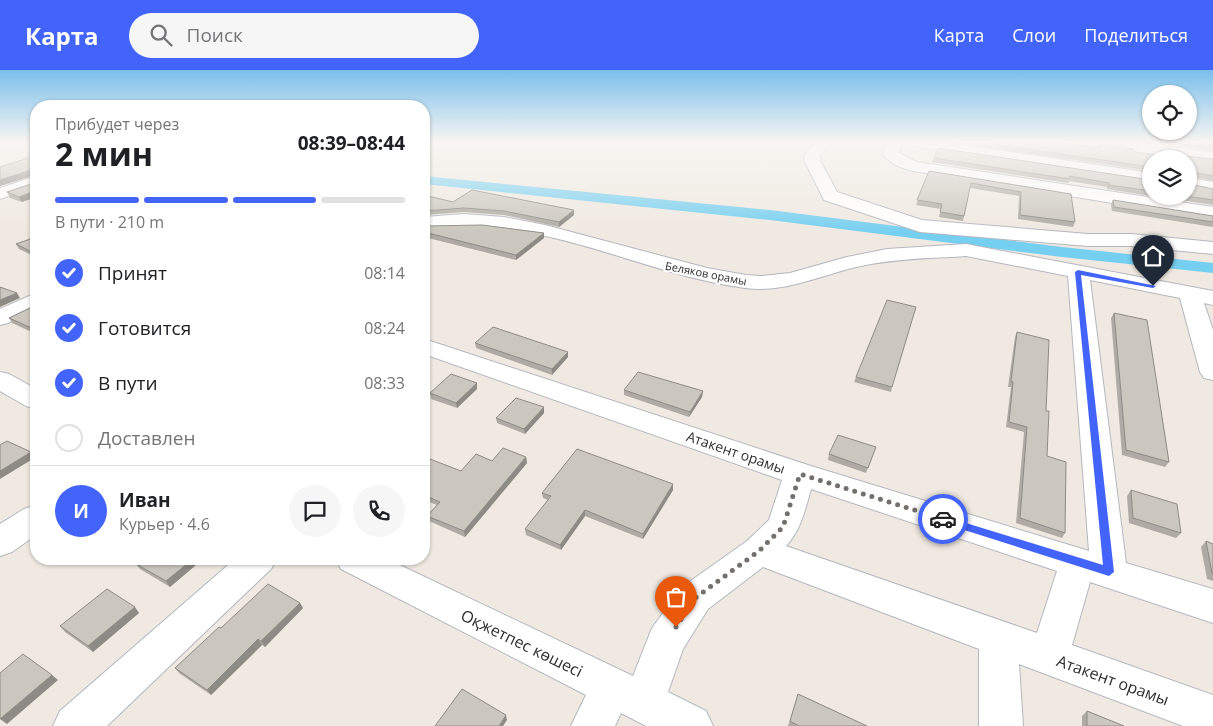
<!DOCTYPE html>
<html lang="ru">
<head>
<meta charset="utf-8">
<style>
  body { margin:0; font-family:"Open Sans",sans-serif; background:#f6f6f6; color:#202124; height:100vh; display:flex; flex-direction:column; font-size:19px; white-space:nowrap }
  * { box-sizing:border-box; margin:0 }
  p { font-size:16px; color:#757577 }
  .icon { flex:none; width:28px; height:28px; fill:none; stroke:currentColor; stroke-width:2; stroke-linecap:round; stroke-linejoin:round }
  .map { position:relative; flex:1; overflow:hidden }
  .panel { position:absolute; left:30px; top:30px; width:400px; height:465px; display:flex; flex-direction:column; background:#fff; border-radius:20px; box-shadow:0 1px 4px #0004 }
  .panel>* { flex:none }
  .controls { position:absolute; left:1142px; top:15px; display:grid; gap:10px }
  .controls a { display:grid; place-items:center; width:55px; height:55px; border-radius:50%; background:#fff; box-shadow:0 1px 4px #0004; font-size:25px }
  .pin { position:absolute; display:grid; place-items:center; width:42px; height:42px; color:#fff; margin:-51px -21px; border-radius:50% 50% 50% 0; rotate:-45deg; box-shadow:0 0 5px #0007 }
  .pin .icon { rotate:45deg }
  .courier { position:absolute; display:grid; place-items:center; width:50px; height:50px; margin:-25px; border:4px solid #4264fb; border-radius:50%; background:#fff; color:#222; box-shadow:0 1px 6px #0007 }
  .summary em { font-style:normal; font-weight:700 }
  .summary div { display:flex; flex-direction:column-reverse }
  .summary { display:flex; align-items:center; justify-content:space-between; height:85px; padding:0 25px }
  h1 { font-size:32px; font-weight:700; line-height:38px }
  .bar { display:grid; grid-template-columns:repeat(4,1fr); gap:8px 5px; align-content:center; height:60px; padding:0 25px }
  .bar i { height:6px; border-radius:4px; background:#e0e0e0 }
  .bar .current { background:#4264fb }
  .bar p { grid-column:span 4 }
  .line { display:flex; align-items:center; gap:12px; padding:0 25px; border-top:1px solid #e0e0e0 }
  .line div { flex:1 }
  .round { display:grid; place-items:center; flex:none; width:52px; height:52px; border-radius:26px; background:#f6f6f6 }
  ol { padding:0 25px; list-style:none }
  li { display:flex; align-items:center; gap:15px; height:55px }
  li p { margin-inline-start:auto }
  li .icon { padding:5px; border-radius:50%; background:#4264fb; color:#fff; stroke-width:4 }
  li:last-child { color:#757577 }
  li i { width:28px; height:28px; border:2px solid #e0e0e0; border-radius:50% }
  header { display:flex; align-items:center; gap:30px; box-sizing:border-box; height:70px; padding:0 25px; background:#4264fb; color:#fff }
  header strong { font-size:24px }
  nav { display:flex; gap:28px; margin-inline-start:auto; font-size:18px }
  .search { width:350px; height:45px; background:#f6f6f6; display:flex; align-items:center; gap:12px; box-sizing:border-box; padding:0 18px; border-radius:28px; color:#757577; font-size:19px }
  .map>svg:first-child { display:block }
</style>
</head>
<body>
<header>
<strong>Карта</strong>
<div class="search"><svg class="icon" aria-label="search" viewBox="0 0 24 24"><circle cx="10" cy="10" r="6"/><path d="M15 15l6 6"/></svg>Поиск</div>
<nav><a>Карта</a><a>Слои</a><a>Поделиться</a></nav>
</header>
<div class="map">
<svg width="1213" height="656" viewBox="0 0 1213 656">
  <rect width="100%" height="100%" fill="#efe9e1"/>
  <g fill="none" stroke-linecap="round" stroke-linejoin="round">
    <path fill="#75cff0" fill-rule="evenodd" d="M424,106L770,140L1062,177L1213,193V203L1062,187L770,150L424,114Z"/>
    <g stroke="#b4b7c1" stroke-width="2">
      <path id="minor" d="M815,72H830L820,86L821,92L837,122L922,150L1088,164H1131L1213,172V184L1131,176H1088L920,162L824,130L805,92L804,86Z
        M888,72H902L899,83L917,92L1213,137V149L913,101C901,98 890,94 883,84Z
        M909,72H944L1151,103V113L917,77L912,75Z
        M1093,72H1132L1213,82V92L1101,77L1096,75Z
        M36,106V117L0,129V118Z
        M1189,108L1213,112V122L1189,118Z
        M464,144L504,147L545,155L707,198L746,205L761,206L790,203L847,187L887,179L966,174L1213,221V235L1204,233L1213,260V310L1204,308L1200,302L1180,228L1090,210L1126,493L1213,519V553L1090,512L1072,575L1213,625V656H1183L1019,594L1023,656H979V579L763,497L708,539L683,579L668,622L706,641L713,656H646L621,643L615,656H571L586,625L341,499L335,489H387L633,606L652,558L682,517L747,471L769,450L782,410L424,284V269L811,396L1089,481L1068,206L966,186L953,187C919,188 885,190 852,198C817,207 782,223 745,218C662,207 586,168 503,159C476,156 451,157 424,159V147ZM811,419L1057,501L1037,563L786,476C801,460 805,440 811,419Z
        M36,223V239L8,253L0,255V239Z
        M0,302L9,304L36,319V339L26,336L0,321Z
        M36,435V465L12,482L0,486V454L24,439Z
        M235,489H277L271,499L107,656H53L60,641Z"/>
    </g>
    <use href="#minor" fill="#fff" fill-rule="evenodd"/>
  </g>
  <path fill="#afaba4" d="M950,72H1055L1099,77L1100,74L1135,82L1151,89V101Z
    M1176,72H1213V80L1178,76Z
    M1186,86L1213,89V111L1190,106V114L1213,119V135L1155,126H1189V89H1185Z
    M934,88L1151,110V126L1107,119V117L1069,111L1068,113L932,92Z
    M36,91V127L22,132L10,128L7,122L34,113Z
    M929,101L1071,124L1075,152L1073,157L1018,149L1019,126L970,118L963,151L939,147L941,139L916,135Z
    M424,125L453,132L574,145L559,157L504,145L464,142L424,145Z
    M1113,130L1213,146V157L1112,141L1111,135Z
    M424,156L544,168L516,190L424,167Z
    M36,167V187L19,179L16,174Z
    M36,231V264L12,253L9,248L34,236Z
    M1114,243L1169,392L1165,397L1122,385L1111,248Z
    M1017,262L1046,341L1047,386L1065,463L1062,468L1016,453L1024,362L1006,357L1011,317H1008L1015,267Z
    M475,273L568,282V287L552,305L476,278Z
    M856,307L892,317L891,322L854,312Z
    M477,313V319L457,338L431,329L430,323Z
    M624,320L703,321L702,327L689,347L624,325Z
    M544,343L525,364L497,353L496,348Z
    M876,377L866,403L828,390L829,384Z
    M526,387L527,393L465,467L429,451L427,446L437,435L424,430V390L461,401L492,391Z
    M673,420L643,469L585,446L561,480L526,465L525,459L548,430L543,428L542,423Z
    M1131,420L1181,463L1176,468L1129,453L1127,426Z
    M1206,471L1213,474V511L1207,509L1201,477Z
    M143,489H203L170,517L140,499L136,494Z
    M300,533L303,538L265,577L262,575L211,625L179,603L175,598L221,558Z
    M139,543L93,582L65,562L60,556Z
    M798,624L867,656H788Z
    M1087,641L1124,656H1082V646Z"/>
  <path fill="#8e8b86" d="M34,99L36,105L0,116V110Z
    M35,121L36,124V127L22,132L19,127Z
    M574,140V145L559,157V152Z
    M544,163V168L516,190V185Z
    M17,223L20,228L0,237V230Z
    M428,238L429,243L424,248V242Z
    M568,282V287L552,305V299Z
    M477,313V319L457,338L456,333Z
    M703,321L702,327L689,347L690,342Z
    M544,337V343L525,364L524,359Z
    M31,382L36,387L0,409V401Z
    M526,387L527,393L465,467L464,461Z
    M673,414V420L643,469V464Z
    M585,440V446L561,480L560,475Z
    M193,489H203L170,517L166,511Z
    M300,533L303,538L265,577L261,571Z
    M135,537L139,543L93,582L88,576Z
    M258,569L262,575L211,625L207,620Z
    M52,605L58,610L7,654L0,649Z
    M506,645L507,650L503,656H499Z"/>
  <path fill="#cbc7bf" stroke="#8e8b86" d="M978,72H1055L1101,78L1100,74L1134,79L1135,82L1182,89H1151V97Z
    M1180,72H1213V76Z
    M938,78L1151,110V121L1109,115V113L1069,106L1070,109L934,88Z
    M1186,86L1213,89V106L1192,102L1189,104L1190,114L1213,119V130L1186,126H1189V89H1188Z
    M28,88L36,91V122L35,121L19,127L7,122L34,113V99L0,110V97Z
    M929,101L1071,124L1075,152L1020,145L1021,122L971,113L964,146L940,142L942,134L917,130Z
    M472,120L574,140L559,152L504,141L464,138L424,141V125L453,132Z
    M1113,130L1213,146V152L1114,137Z
    M482,155L544,163L516,185L424,162V156Z
    M36,167V184L16,174Z
    M0,217L17,223L0,230Z
    M35,230L36,231V260L9,248L34,236Z
    M887,230L916,237L892,317L856,307Z
    M424,237L428,238L424,242Z
    M1114,243L1147,250L1169,392L1126,380Z
    M493,257L568,282L552,299L475,273Z
    M1017,262L1049,270L1046,341H1049L1047,386L1066,392L1065,463L1020,448L1027,357L1009,352L1013,312L1011,311Z
    M638,302L703,321L690,342L624,320Z
    M451,304L477,313L456,333L430,323Z
    M516,328L544,337L524,359L496,348Z
    M838,365L876,377L868,398L829,384Z
    M7,371L31,382L0,401V375Z
    M503,378L526,387L464,461L427,446L440,432L424,425V390L428,392L430,389L461,401L476,384L492,391Z
    M577,379L673,414L643,464L585,440L560,475L525,459L551,426L542,423Z
    M1131,420L1177,434L1181,463L1133,448Z
    M1206,471L1213,474V504L1212,503Z
    M143,489H193L166,511L136,494Z
    M268,514L300,533L261,571L258,569L207,620L175,598L219,557L221,558Z
    M107,519L135,537L88,576L60,556Z
    M23,584L52,605L0,649V603Z
    M462,619L506,645L499,656H435Z
    M798,624L867,656H799L790,651Z
    M1087,641L1124,656H1087Z"/>
  <linearGradient id="sky" x2="0" y2="1"><stop stop-color="#7abfeb"/><stop offset="0.44" stop-color="#f8f5f2"/><stop offset="1" stop-color="#f8f5f2" stop-opacity="0"/></linearGradient>
  <rect width="1213" height="163" fill="url(#sky)"/>
  <path fill="#4264fb" d="M1078,200L1156,216L1153,218L1081,205L1114,502L1109,506L939,452L938,449L943,446L1103,495L1075,202Z"/>
  <g fill="none" stroke-linecap="round" stroke-linejoin="round">
    <path stroke="#726f6d" stroke-width="5" stroke-dasharray="0 9" d="M676,557L695,528L759,481L783,457L800,404L943,449"/>
  </g>
  <g text-anchor="middle" dominant-baseline="central" stroke-width="4.5" stroke-linejoin="round" paint-order="stroke">
    <g font-size="11" fill="#2e2e2e" stroke="#fff">
      <text transform="translate(706 203) rotate(11)">Беляков орамы</text>
    </g>
    <g font-size="14" fill="#2e2e2e" stroke="#fff">
      <text transform="translate(736 382) rotate(19)">Атакент орамы</text>
    </g>
    <g font-size="16" fill="#2e2e2e" stroke="#fff">
      <text transform="translate(522 573) rotate(26)">Оқжетпес көшесі</text>
      <text transform="translate(1113 610) rotate(20)">Атакент орамы</text>
    </g>
  </g>
</svg>
<div class="controls">
<a><svg class="icon" aria-label="locate" viewBox="0 0 24 24"><circle cx="12" cy="12" r="6"/><path d="M12 2v4M12 18v4M2 12h4M18 12h4"/></svg></a>
<a><svg class="icon" aria-label="layers" viewBox="0 0 24 24"><path d="M12 4l9 5-9 5-9-5zM3 14l9 5 9-5"/></svg></a>
</div>
<div class="pin" style="left:676px;top:557px;background:#ea580c"><svg class="icon" aria-label="bag" viewBox="0 0 24 24"><path d="M5 8h14l-1 12H6zM9 8a3 3 0 0 1 6 0"/></svg></div>
<div class="pin" style="left:1153px;top:216px;background:#1f2937"><svg class="icon" aria-label="home" viewBox="0 0 24 24"><path d="M3 11l9-7 9 7M6 9v11h12V9"/></svg></div>
<div class="courier" style="left:943px;top:449px"><svg class="icon" aria-label="car" viewBox="0 0 24 24"><path d="M5 17H2v-5l4-1 3-4h7l3 4 3 1v5h-3M9 17h6M6 11h13"/><circle cx="7" cy="17" r="2"/><circle cx="17" cy="17" r="2"/></svg></div>
<section class="panel">
<div class="summary"><div><h1>2 мин</h1><p>Прибудет через</p></div><em>08:39–08:44</em></div>
<div class="bar"><i class="current"></i><i class="current"></i><i class="current"></i><i></i><p>В пути · 210 m</p></div>
<ol>
<li><svg class="icon" aria-label="check" viewBox="0 0 24 24"><path d="M5 12l5 5 9-10"/></svg>Принят<p>08:14</p></li>
<li><svg class="icon" aria-label="check" viewBox="0 0 24 24"><path d="M5 12l5 5 9-10"/></svg>Готовится<p>08:24</p></li>
<li><svg class="icon" aria-label="check" viewBox="0 0 24 24"><path d="M5 12l5 5 9-10"/></svg>В пути<p>08:33</p></li>
<li><i></i>Доставлен</li>
</ol>
<div class="line" style="height:90px"><b class="round" style="background:#4264fb;color:#fff">И</b><div><b>Иван</b><p>Курьер · 4.6</p></div><a class="round"><svg class="icon" aria-label="chat" viewBox="0 0 24 24"><path d="M4 5h16v11H9l-5 4z"/></svg></a><a class="round"><svg class="icon" aria-label="phone" viewBox="0 0 24 24"><path d="M5 4h4l2 5-3 2q2 4 5 5l2-3 5 2v4C11 20 4 13 5 4z"/></svg></a></div>
</section>
</div>
</body>
</html>
